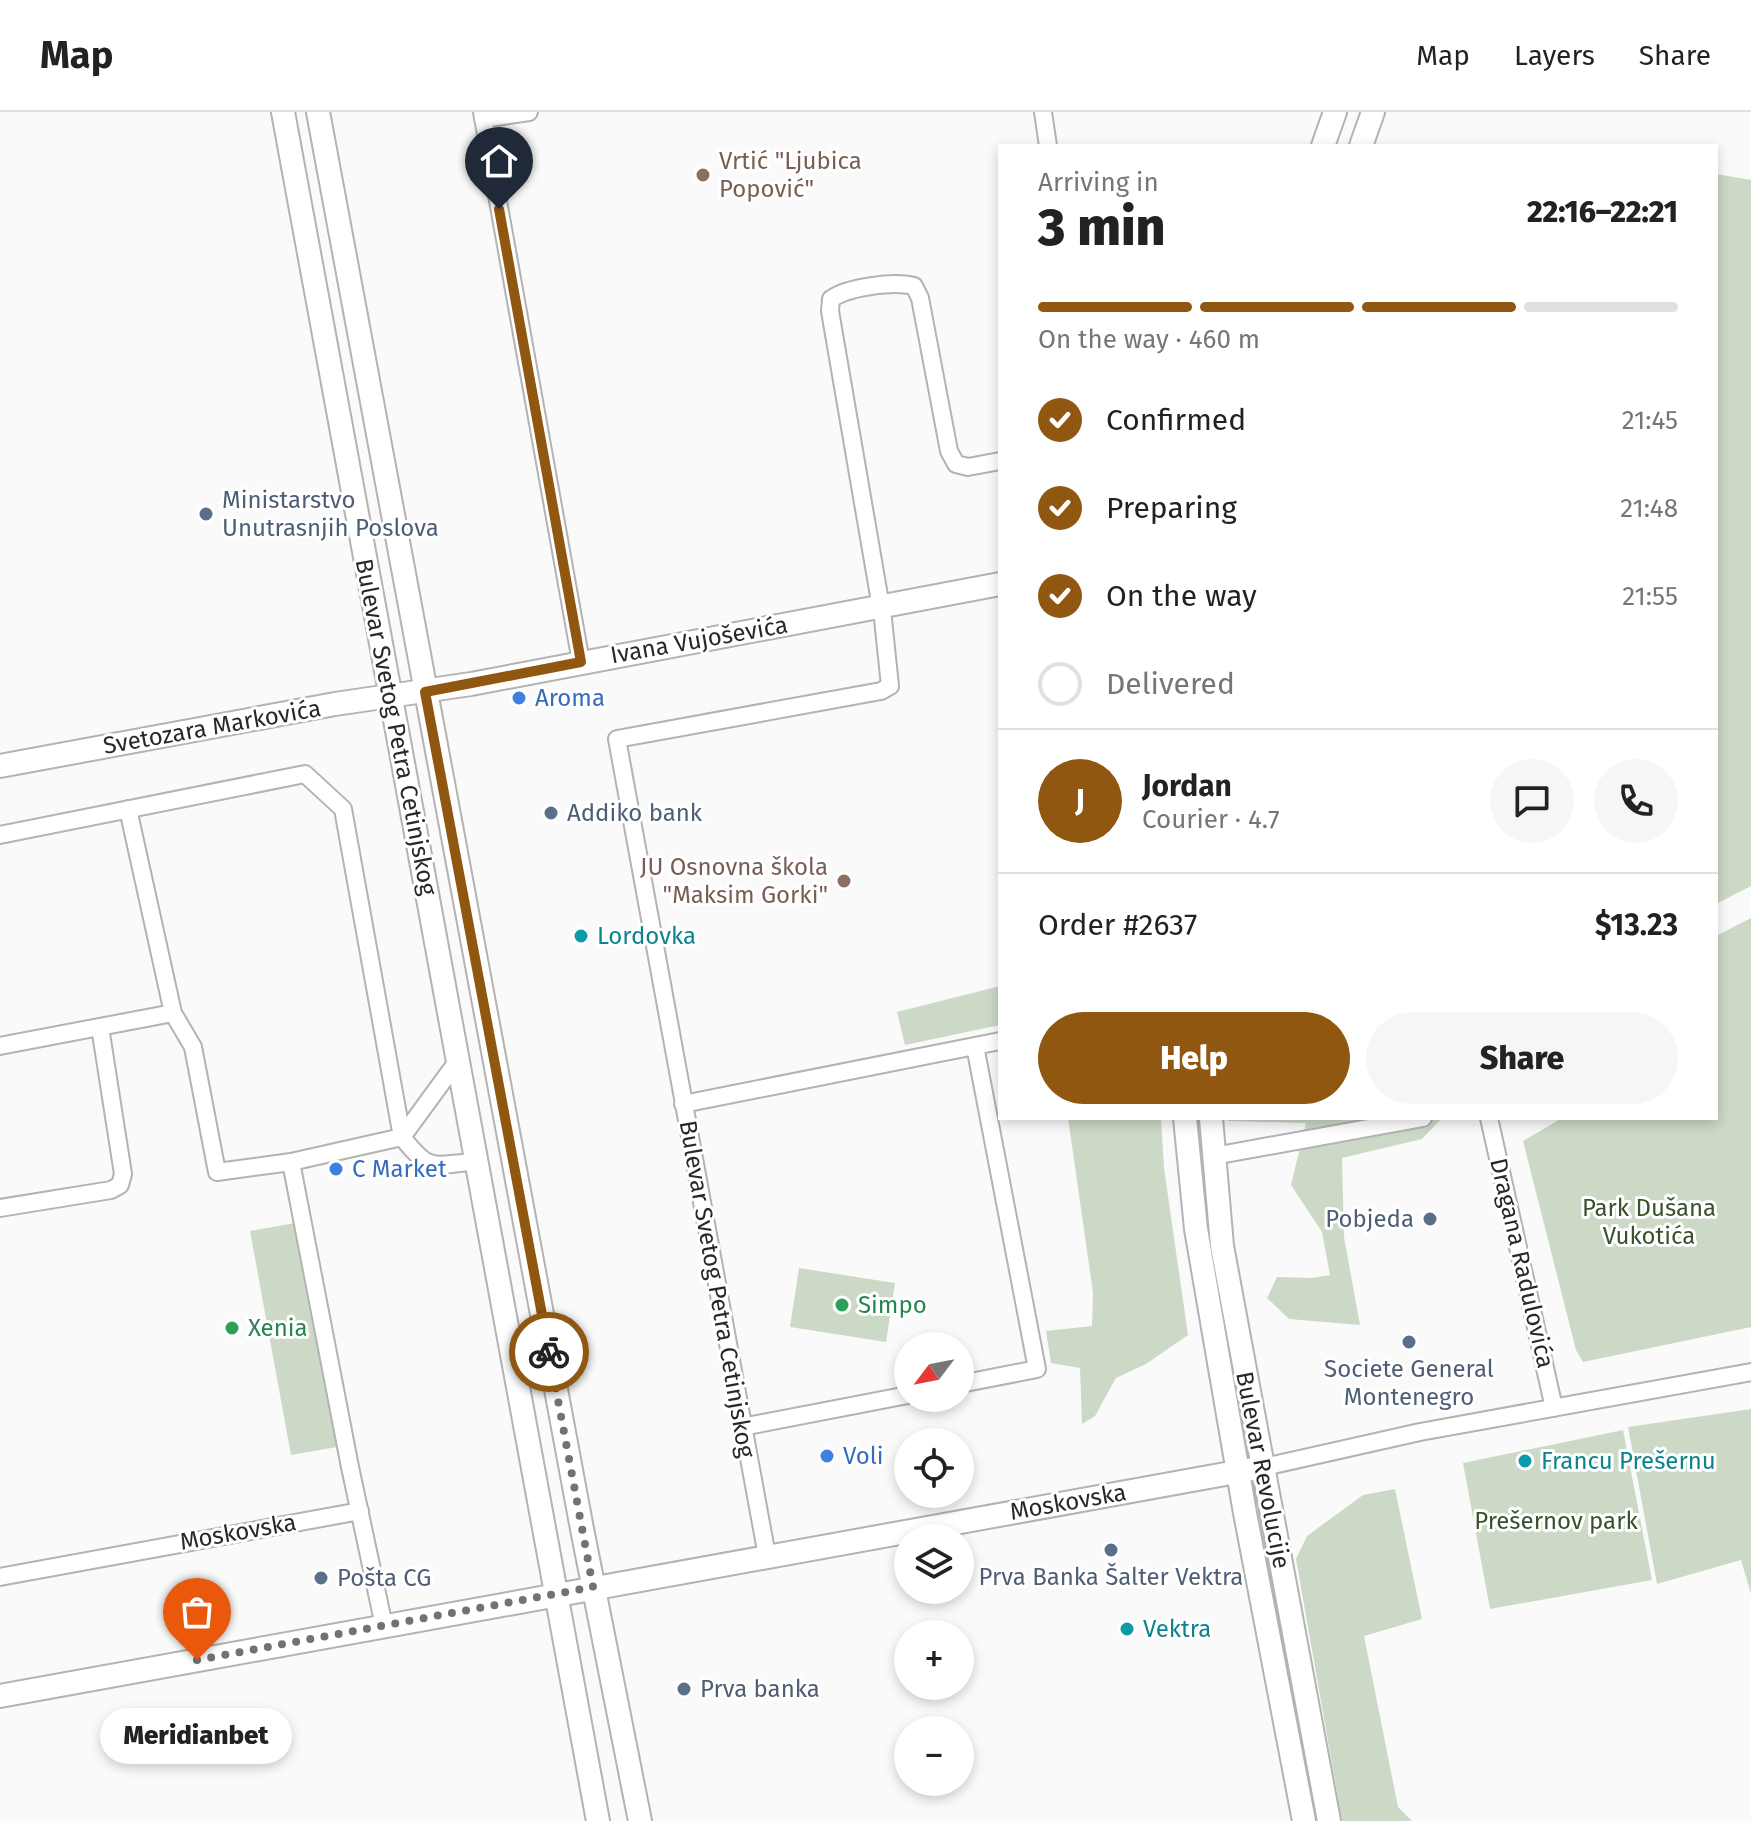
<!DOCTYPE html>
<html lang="en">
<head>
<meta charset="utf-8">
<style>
  body { margin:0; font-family:"Fira Sans",sans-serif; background:#f6f6f6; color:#222; height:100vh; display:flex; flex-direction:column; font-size:30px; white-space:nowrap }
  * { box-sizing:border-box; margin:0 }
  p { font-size:26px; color:#767676 }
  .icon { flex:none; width:44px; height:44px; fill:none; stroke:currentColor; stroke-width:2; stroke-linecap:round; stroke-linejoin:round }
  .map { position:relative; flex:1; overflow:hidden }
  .details { position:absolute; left:998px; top:32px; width:720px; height:976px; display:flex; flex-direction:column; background:#fff; border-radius:0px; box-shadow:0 4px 12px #0003 }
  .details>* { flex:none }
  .needle { width:52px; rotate:238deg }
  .tools { position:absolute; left:894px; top:1220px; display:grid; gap:16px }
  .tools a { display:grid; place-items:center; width:80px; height:80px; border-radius:50%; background:#fff; box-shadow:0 4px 12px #0003; font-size:40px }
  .pin { position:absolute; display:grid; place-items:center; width:68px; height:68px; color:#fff; margin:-82px -34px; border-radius:50% 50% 50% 0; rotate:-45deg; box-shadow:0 0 8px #0007 }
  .pin .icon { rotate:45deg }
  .courier { position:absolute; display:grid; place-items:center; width:80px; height:80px; margin:-40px; border:6px solid #905710; border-radius:50%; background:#fff; color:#222; box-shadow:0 2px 10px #0007 }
  .bubble { position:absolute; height:56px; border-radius:28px; background:#fff; box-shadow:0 4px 12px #0003; font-size:26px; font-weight:800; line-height:56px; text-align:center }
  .head em { font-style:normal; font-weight:800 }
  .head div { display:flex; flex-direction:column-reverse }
  .head { display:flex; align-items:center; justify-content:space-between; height:136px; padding:0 40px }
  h1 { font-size:52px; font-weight:800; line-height:60px }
  .bar { display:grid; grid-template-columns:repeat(4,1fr); gap:12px 8px; align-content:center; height:96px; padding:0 40px }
  .bar i { height:10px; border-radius:6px; background:#e0e0e0 }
  .bar .active { background:#905710 }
  .bar p { grid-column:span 4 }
  .line { display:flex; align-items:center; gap:20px; padding:0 40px; border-top:2px solid #e0e0e0 }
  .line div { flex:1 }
  .round { display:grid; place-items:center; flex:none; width:84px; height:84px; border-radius:42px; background:#f6f6f6 }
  ol { padding:0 40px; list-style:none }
  li { display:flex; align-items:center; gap:24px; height:88px }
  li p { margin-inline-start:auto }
  li .icon { padding:8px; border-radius:50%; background:#905710; color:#fff; stroke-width:4 }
  li:last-child { color:#767676 }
  li i { width:44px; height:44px; border:4px solid #e0e0e0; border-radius:50% }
  .action { display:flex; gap:16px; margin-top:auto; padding:16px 40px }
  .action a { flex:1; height:92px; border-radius:48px; background:#905710; color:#fff; font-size:32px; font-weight:800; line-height:92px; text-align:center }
  .action a+a { background:#f6f6f6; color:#222 }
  header { display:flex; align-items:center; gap:48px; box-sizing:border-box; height:112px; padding:0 40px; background:#fff; border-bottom:2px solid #e0e0e0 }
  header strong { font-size:38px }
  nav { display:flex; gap:44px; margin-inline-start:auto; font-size:28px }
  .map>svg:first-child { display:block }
</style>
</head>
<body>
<header>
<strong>Map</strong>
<nav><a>Map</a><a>Layers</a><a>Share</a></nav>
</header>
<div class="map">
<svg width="1751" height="1709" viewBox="0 0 1751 1709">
  <rect width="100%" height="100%" fill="#fafafb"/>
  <path fill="#ccd9c6" d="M1716,62L1751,68V774L1716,792Z
    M1751,806V1215L1583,1250L1576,1238L1523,1029L1562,1006H1716V824Z
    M1000,874V913L905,933L897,900Z
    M1068,1006H1161L1164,1056L1188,1223L1146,1252L1116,1266L1095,1304L1082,1312L1080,1256L1051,1251L1046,1219L1092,1214L1093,1181Z
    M1228,1006H1442L1422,1027L1342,1046L1344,1125L1360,1213L1289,1207L1267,1186L1277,1165L1311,1166L1330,1163L1322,1120L1291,1073L1306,1011L1228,1009Z
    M295,1111L337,1335L291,1343L250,1119Z
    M799,1156L895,1171L886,1230L790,1215Z
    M1751,1297V1482L1741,1448L1657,1472L1628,1315Z
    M1623,1318L1652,1468L1490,1497L1463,1351Z
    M1395,1377L1422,1507L1364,1524L1398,1695L1412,1709H1342L1296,1447L1307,1424L1363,1383Z"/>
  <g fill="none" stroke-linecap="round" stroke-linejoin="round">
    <g stroke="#b3b3b4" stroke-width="20">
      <path id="street" d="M482,0L581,550
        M1043,0L1048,34
        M483,7L529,0
        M128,697L173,901L193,935L217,1060L291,1050L402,1025
        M0,723L305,662L343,697L402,1025C431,1062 432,1052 475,1050
        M0,934L173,901
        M683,992L1000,929
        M1489,1006L1554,1296
        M402,1025L459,947
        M1214,1044L1423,1006
        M291,1050L350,1355L384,1514
        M0,1096L111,1078L120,1073L123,1062L100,915
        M960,1272L1037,1257L975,934
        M742,1315L908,1283
        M1264,1355L1420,1320L1751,1260
        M767,1444L617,627L881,579L890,574L883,507L830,199L831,187C848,175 893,169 914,174L920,186L949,339L956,352L968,355L1000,349
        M0,1465L360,1399"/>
    </g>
    <g stroke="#b3b3b4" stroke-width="26">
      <path id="secondary" d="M283,0L598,1709
        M318,0L582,1417L640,1709
        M1323,34L1335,0
        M1361,34L1373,0
        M0,654L335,592L471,572L1000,472
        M1185,1006L1196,1117L1245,1401L1304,1709
        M1211,1006L1222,1134L1329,1709
        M0,1584L1264,1355"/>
    </g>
    <use href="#street" stroke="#fff" stroke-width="16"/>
    <use href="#secondary" stroke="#fff" stroke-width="22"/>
  </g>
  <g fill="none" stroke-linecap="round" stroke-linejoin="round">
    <path stroke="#727272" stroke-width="8" stroke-dasharray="0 14.4" d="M197,1548L593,1475L549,1240"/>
    <path stroke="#905710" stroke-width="10" d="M499,97L581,550L425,580L549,1240"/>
  </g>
  <g fill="#8d6e63" stroke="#fff" stroke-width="3">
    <circle cx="703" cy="63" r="8"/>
    <circle cx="844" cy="769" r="8"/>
  </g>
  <g fill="#5c6f8a" stroke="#fff" stroke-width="3">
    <circle cx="206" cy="402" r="8"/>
    <circle cx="551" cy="701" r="8"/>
    <circle cx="1430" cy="1107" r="8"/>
    <circle cx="1409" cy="1230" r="8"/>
    <circle cx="1111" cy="1438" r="8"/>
    <circle cx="321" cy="1466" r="8"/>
    <circle cx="684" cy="1577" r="8"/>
  </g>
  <g fill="#3f7fe0" stroke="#fff" stroke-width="3">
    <circle cx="519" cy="586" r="8"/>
    <circle cx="336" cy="1057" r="8"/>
    <circle cx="827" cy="1344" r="8"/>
  </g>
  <g fill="#0f9aa8" stroke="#fff" stroke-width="3">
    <circle cx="581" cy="824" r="8"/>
    <circle cx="1525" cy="1349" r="8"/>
    <circle cx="1127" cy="1517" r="8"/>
  </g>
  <g fill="#2e9e5b" stroke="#fff" stroke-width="3">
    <circle cx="842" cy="1193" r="8"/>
    <circle cx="232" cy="1216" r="8"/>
  </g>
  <g text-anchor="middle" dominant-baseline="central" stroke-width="6" stroke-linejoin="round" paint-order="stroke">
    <g font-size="24" fill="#785e54" stroke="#fff" text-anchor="start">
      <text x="719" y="49">Vrtić "Ljubica<tspan x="719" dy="28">Popović"</tspan></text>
      <text x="828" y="755" text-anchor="end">JU Osnovna škola<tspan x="828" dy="28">"Maksim Gorki"</tspan></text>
    </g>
    <g font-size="24" fill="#4e5e75" stroke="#fff" text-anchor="start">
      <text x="222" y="388">Ministarstvo<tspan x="222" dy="28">Unutrasnjih Poslova</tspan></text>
      <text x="567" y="701">Addiko bank</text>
      <text x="1414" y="1107" text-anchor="end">Pobjeda</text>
      <text x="1409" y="1257" text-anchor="middle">Societe General<tspan x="1409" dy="28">Montenegro</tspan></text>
      <text x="1111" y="1465" text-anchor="middle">Prva Banka Šalter Vektra</text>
      <text x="337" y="1466">Pošta CG</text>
      <text x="700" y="1577">Prva banka</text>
    </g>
    <g font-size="24" fill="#282829" stroke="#fff">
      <text transform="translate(699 528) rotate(-10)">Ivana Vujoševića</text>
      <text transform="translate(212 615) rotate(-10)">Svetozara Markovića</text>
      <text transform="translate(396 615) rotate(79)">Bulevar Svetog Petra Cetinjskog</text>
      <text transform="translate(1522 1151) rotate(77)">Dragana Radulovića</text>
      <text transform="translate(717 1177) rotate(80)">Bulevar Svetog Petra Cetinjskog</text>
      <text transform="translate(1263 1358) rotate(79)">Bulevar Revolucije</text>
      <text transform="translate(1068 1390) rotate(-10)">Moskovska</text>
      <text transform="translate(238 1420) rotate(-10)">Moskovska</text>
    </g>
    <g font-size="24" fill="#366cbe" stroke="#fff" text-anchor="start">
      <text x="535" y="586">Aroma</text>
      <text x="352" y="1057">C Market</text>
      <text x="843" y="1344">Voli</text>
    </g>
    <g font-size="24" fill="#0d838f" stroke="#fff" text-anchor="start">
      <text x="597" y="824">Lordovka</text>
      <text x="1541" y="1349">Francu Prešernu</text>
      <text x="1143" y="1517">Vektra</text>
    </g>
    <g font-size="24" fill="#38532a" stroke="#fff">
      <text x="1649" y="1096">Park Dušana<tspan x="1649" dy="28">Vukotića</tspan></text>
      <text x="1556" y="1409">Prešernov park</text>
    </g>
    <g font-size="24" fill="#27864d" stroke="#fff" text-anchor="start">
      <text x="858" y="1193">Simpo</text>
      <text x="248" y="1216">Xenia</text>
    </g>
  </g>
</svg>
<div class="tools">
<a><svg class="needle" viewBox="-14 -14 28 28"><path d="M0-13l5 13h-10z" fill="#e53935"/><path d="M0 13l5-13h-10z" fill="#767676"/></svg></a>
<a><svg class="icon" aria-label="locate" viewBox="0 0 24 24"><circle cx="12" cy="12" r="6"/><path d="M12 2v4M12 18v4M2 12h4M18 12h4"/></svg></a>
<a><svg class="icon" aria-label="layers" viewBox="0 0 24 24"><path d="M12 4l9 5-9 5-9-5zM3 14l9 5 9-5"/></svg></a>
<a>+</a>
<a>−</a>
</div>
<div class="pin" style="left:197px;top:1548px;background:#ea580c"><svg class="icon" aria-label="bag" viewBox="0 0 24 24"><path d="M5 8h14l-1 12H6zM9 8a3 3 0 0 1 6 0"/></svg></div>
<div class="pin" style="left:499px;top:97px;background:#1f2937"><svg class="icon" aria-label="home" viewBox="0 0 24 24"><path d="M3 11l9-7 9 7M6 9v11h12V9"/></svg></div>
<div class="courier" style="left:549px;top:1240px"><svg class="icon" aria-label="bike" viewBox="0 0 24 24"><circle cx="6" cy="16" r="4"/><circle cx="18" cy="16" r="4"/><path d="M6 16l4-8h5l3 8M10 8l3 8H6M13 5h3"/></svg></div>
<div class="bubble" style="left:100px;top:1596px;width:192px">Meridianbet</div>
<section class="details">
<div class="head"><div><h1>3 min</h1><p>Arriving in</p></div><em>22:16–22:21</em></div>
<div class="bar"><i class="active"></i><i class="active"></i><i class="active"></i><i></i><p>On the way · 460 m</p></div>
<ol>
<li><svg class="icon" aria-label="check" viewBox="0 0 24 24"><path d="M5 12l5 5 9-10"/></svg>Confirmed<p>21:45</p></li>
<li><svg class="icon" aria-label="check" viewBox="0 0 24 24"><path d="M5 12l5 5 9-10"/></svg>Preparing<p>21:48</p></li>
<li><svg class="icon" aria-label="check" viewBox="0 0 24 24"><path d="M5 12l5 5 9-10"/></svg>On the way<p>21:55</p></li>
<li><i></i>Delivered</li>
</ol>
<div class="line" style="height:144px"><b class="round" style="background:#905710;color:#fff">J</b><div><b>Jordan</b><p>Courier · 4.7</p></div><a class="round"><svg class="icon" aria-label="chat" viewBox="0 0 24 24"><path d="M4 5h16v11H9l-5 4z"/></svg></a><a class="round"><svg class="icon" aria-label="phone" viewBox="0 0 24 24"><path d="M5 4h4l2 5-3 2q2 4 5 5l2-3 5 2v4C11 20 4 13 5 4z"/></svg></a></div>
<div class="line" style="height:104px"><div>Order #2637</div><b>$13.23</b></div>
<div class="action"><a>Help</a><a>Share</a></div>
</section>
</div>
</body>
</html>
